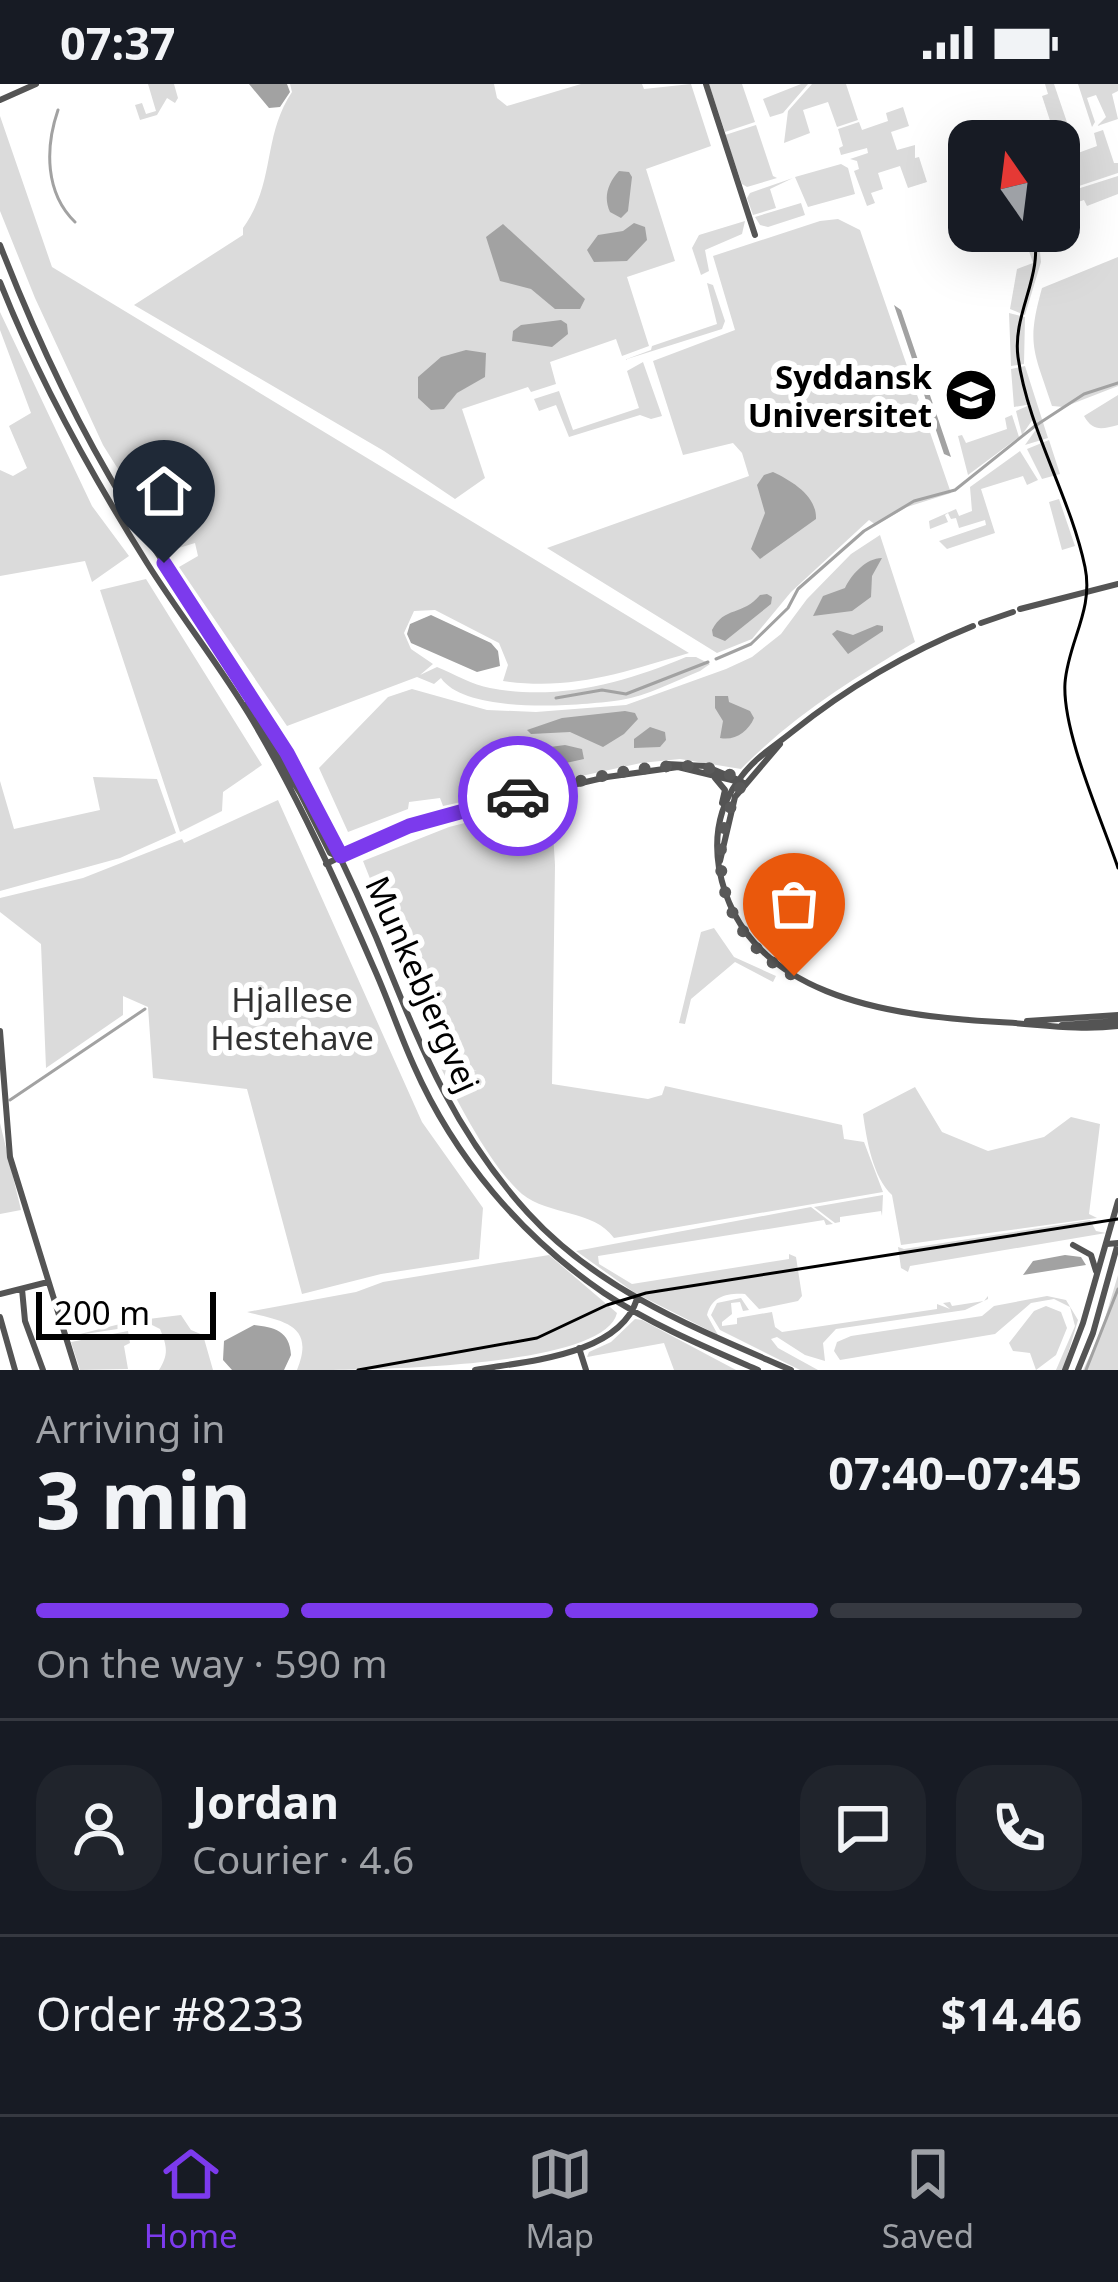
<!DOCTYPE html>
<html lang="en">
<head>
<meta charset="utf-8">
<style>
  body { margin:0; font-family:"Noto Sans",sans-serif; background:#20242c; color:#f1f3f6; height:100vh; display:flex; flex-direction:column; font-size:45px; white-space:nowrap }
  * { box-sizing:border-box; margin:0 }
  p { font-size:39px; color:#9ea1a6 }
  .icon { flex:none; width:66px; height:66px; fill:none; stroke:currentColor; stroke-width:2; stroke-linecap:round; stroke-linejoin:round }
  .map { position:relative; height:1286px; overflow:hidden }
  .drawer { display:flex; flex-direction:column; background:#171b24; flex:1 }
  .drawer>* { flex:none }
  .needle { width:78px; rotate:346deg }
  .controls { position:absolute; left:948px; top:36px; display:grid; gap:24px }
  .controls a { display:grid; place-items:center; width:132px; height:132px; border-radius:24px; background:#171b24; box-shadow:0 12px 48px #0002; font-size:60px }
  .scale { position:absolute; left:36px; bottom:30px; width:180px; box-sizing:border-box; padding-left:12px; border:6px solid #000; border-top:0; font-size:33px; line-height:42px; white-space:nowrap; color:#000; -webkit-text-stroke:9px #fff; paint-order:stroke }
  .pin { position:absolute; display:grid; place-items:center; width:102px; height:102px; color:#fff; margin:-123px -51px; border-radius:50% 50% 50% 0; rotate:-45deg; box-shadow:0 0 12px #0007 }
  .pin .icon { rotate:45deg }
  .courier { position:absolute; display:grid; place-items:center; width:120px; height:120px; margin:-60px; border:9px solid #7c3aed; border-radius:50%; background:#fff; color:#222; box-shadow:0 3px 15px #0007 }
  .headline em { font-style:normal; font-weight:700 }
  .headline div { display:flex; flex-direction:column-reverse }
  .headline { display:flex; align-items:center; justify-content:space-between; height:204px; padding:0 36px }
  h1 { font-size:78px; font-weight:700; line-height:90px }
  .bar { display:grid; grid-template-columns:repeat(4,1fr); gap:18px 12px; align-content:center; height:144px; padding:0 36px }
  .bar i { height:15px; border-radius:9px; background:#363941 }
  .bar .active { background:#7c3aed }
  .bar p { grid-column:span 4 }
  .line { display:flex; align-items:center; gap:30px; padding:0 36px; border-top:3px solid #363941 }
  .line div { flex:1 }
  .round { display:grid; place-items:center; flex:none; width:126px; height:126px; border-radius:36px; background:#20242c }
  .status { display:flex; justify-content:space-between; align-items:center; height:84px; padding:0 60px; background:#171b24; direction:ltr }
  .status svg { height:33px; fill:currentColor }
  .tab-bar { display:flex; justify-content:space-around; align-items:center; height:168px; border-top:3px solid #363941; background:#171b24; font-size:33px; color:#9ea1a6 }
  .tab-bar a { display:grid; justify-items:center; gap:6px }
  .tab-bar .active { color:#7c3aed }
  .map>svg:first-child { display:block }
</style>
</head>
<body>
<div class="status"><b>07:37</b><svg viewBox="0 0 49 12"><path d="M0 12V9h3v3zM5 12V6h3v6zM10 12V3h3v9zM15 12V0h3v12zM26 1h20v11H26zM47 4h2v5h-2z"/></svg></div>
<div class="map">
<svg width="1118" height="1286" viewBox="0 0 1118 1286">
  <rect width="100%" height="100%" fill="#fff"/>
  <path fill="#dbdbdb" d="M148,0H174L178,14L175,19L167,14L157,31L140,36L135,21L142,19L146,30L156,27Z
    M290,0H494L497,14L507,22L581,0H642L644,5L691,0L711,62L646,85L675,177L627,193L649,262L622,272L616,255L550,278L556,300L531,308L528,303L462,325L485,394L455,415L384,367L134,221L243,151V144C276,98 262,53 292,8Z
    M709,0H742L755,38L725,48Z
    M801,0H808L783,29L770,33L763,15Z
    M812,0H846L858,36L837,43L828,18L803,26L810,49L784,59L788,27Z
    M1045,0H1054L1071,50L1056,55L1042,12L1048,10Z
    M1078,0H1118V7L1112,10L1118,35L1097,42L1106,33L1096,11L1087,14L1095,38L1092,43Z
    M903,23L909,42L891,48L897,66L915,61V74L919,73L927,98L908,104L900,82L878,89L883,105L871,109L875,119L867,122L854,87L859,85L857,77L850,75L868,69L867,64L841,71L839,64L843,62L838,45L859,38L862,46L888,37L886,29Z
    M0,32L52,183L689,569C623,588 573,607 503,597L508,581L499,559L435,526L414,527L404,549L411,565L433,580L420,591L437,583C454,590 473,601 490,604C558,617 624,599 686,573H696L710,580L700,587C675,597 647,612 621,616C580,622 466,631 441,594L434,600L417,593L287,642L179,483L198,472L195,459L169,467L103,361L35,214L0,127Z
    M756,41L773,92L777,94L747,103L742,100L725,51Z
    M1103,46L1114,79H1118V89L1073,104L1071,97L1077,94L1073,84L1077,82L1071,61L1059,62L1073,57L1078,69L1097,62L1094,49Z
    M841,80L848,84L855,110L808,123L795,93Z
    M1118,92V110L1087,122L1084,116L1078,118L1074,106Z
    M793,94L770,105L776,124L753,131L747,114L750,109Z
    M801,119L805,131L768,143L760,141L755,133Z
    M838,135L860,146L951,409L907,423L876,441L869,436L791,508L752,555L717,569L547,464L749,392L742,369L733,359L683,371L653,277L735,246L713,172L820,137Z
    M745,137L742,150L705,166L709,187L701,191L692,164L699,151Z
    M1031,147H1038L1041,178L1025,231L1010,225L1017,185L1033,179L1028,164L1035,162Z
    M1118,173V302L1064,323L1052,322C1034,267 1026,261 1042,204Z
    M707,199L713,201L725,237L722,245L624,276L651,266L652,262L717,240Z
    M0,228L92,422L129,472L92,498L85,477L0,492V386L13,392L27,384L9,342L31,329L0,246Z
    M1009,229L1025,233L1024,280L1011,282Z
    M643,278L662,332L651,335L640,331L569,353L556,321L539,327L534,315L559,307L573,346L639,324L627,287Z
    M1025,282L1048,354L1025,361L1037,344L1033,335L1022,351L1016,327L1032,320L1014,323L1011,285Z
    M1118,311V341C1102,345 1093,348 1084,332Z
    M1012,331L1019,353L968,391L958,352L962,351L966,359L1007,345L1005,334Z
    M1049,356L1060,390L1042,395L1027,365Z
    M1020,367L1038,396L1027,401L1023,392L981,405L995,449L947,465L939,457L986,441L985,436L959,444L956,434L951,435L948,429L945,431L948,438L930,445L929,437L956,425L959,432L972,427L970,403Z
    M1059,415L1075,462L1062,466L1049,418Z
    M880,451L915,558C851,596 793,632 741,685L680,675L641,679L443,722L440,714L409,718L408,725L348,748L319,684L388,613L412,605L487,626L536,628L626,621L726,585L752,573L781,550L807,515L851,470Z
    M146,495L262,681L223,708L222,727L180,748L100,506Z
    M93,693L157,695L176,749L120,774L0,807V697L14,745L100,726Z
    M278,716L422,1038L483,1124L479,1175L381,1190L302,1210L247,1005L153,994L148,923L123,912V931L46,984L41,860L0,828V814L83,794L182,755L184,759Z
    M551,717L555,781L552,1000L648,1015L662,1011L665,1002L842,1041L844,1055L864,1058L883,1108L614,1154C593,1125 549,1132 522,1110C491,1083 458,1019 440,982L477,987L444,980L363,777L449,743Z
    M714,844L734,873L776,892L773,898L735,878L691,915L685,940L679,939L701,848Z
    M915,1003L942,1048L988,1067L1044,1053L1071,1033L1100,1040L1089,1130L1097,1134L901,1161L892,1111C873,1093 867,1058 863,1030Z
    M0,1039L21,1126L0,1130Z
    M883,1111L882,1132L881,1127L840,1133V1138L835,1139L814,1123Z
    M811,1123L833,1140L826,1141L824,1136L598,1172L599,1180L632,1200L789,1175V1170L796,1173L802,1212L798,1217L759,1225L745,1210C727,1209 712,1212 707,1231L718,1251L635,1209L576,1167Z
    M1090,1136L1096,1147L1106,1149L910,1182L908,1188L901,1184L898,1163L904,1165Z
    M549,1171L617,1229C604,1286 353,1286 297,1286C316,1240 282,1237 247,1228L356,1208L383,1198Z
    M1118,1191V1286H1083L1100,1251Z
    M988,1212V1215L965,1226L836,1245L823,1259L825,1277L805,1271L777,1253L771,1255L778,1264L818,1286H800L720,1246L711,1231L717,1219L741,1214L749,1226L743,1227L740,1218L731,1219L732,1230L722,1238V1242L737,1240V1234L772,1228L775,1243L782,1248L937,1225V1220L950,1225L943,1219L950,1218L952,1222L984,1217Z
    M1047,1212L1066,1216L1078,1236L1063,1286H1056L1075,1242L1070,1223L1054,1215L1031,1219L995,1250L840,1276L834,1267L837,1258L851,1252L982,1232L994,1222Z
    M1046,1222L1061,1228L1067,1244L1056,1271L1036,1286L1030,1269L1013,1267L1009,1259L1034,1227Z
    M181,1231L191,1246L203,1251L213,1286H159C169,1270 167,1262 160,1245L150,1240L72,1252L132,1237Z
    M635,1235L642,1236L736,1286H674L664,1259L587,1273L589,1268L611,1258Z
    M128,1247L130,1259L124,1262L128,1285L80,1286L71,1258Z"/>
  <path fill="#a2a2a2" d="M249,0H287L290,8L280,23L269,24Z
    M619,87L629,88L632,93L628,127L621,134L610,128C603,113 608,99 619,87Z
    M634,139L645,143L647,156L627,177L594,178L587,166L598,151L623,147Z
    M503,140L585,215L580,225H555L531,205L500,197L486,153Z
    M894,221L901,226L951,373L944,370Z
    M561,236L567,240L568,250L552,263L512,257L513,247L521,241Z
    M466,266L486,269L485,293L457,309L444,325L431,326L418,314V293L441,273Z
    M773,388C792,397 817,412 816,435L760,475L751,465L765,429L757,401L764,391Z
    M882,474L872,492L871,513L852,527L813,532L823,512L845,504C851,491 866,474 882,474Z
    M767,510L772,513L771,520L725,557L713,552L712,546C724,522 743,532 760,511Z
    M431,531L491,559L498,567L500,582L477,588L411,559L407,550L410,540Z
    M877,541L883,542V547L848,570L832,550L837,546L853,551Z
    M715,612H728L729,618L750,627L754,634C748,648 735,657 720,654L723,637L715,624Z
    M625,627L635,629L638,635L624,650L603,663L570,648L531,650L527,646L562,634Z
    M650,643L665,648L666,656L660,663L634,664V655Z
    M565,661L582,665L584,675L566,679L547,675L550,663Z
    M1065,1171L1081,1173L1086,1181L1023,1191L1033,1177Z
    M254,1241C274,1243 290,1247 291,1271L284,1286H232L223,1276L224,1257Z"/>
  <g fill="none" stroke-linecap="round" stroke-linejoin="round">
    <path stroke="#a2a2a2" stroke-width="3" d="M58,26C45,64 45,109 75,138
      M716,575L751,560L788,524L798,505L864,447L914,417L955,406L1035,342L1084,310L1118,299
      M556,614L602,606L626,610L708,578
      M10,1016L145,925
      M1086,1286L1118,1205"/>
    <path stroke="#545454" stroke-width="6" d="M706,0L755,151
      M0,16L36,0
      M0,161C35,251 76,339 127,422C179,507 242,586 289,673C321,732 350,792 376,853C419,958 450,1043 528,1129C599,1207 697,1245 791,1286
      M0,198C39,297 91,390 147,479C181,533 221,583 253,637C299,715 337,799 373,882C388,915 399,949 414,982C454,1073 522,1153 604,1209C652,1241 705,1263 758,1286
      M1020,525L1118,500
      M981,539L1013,528
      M973,542C906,569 848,603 792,648C772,664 753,675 738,697C719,723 714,753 719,784C742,913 889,932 999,938C1039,940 1077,947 1118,942
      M246,621L300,709L330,769L337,772
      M667,680L705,682L741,697
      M715,694L725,706L722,719
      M720,777L735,713L780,660
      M326,780L374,756L444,731L607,693L678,683L744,699
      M1027,937L1118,931
      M1062,941L1118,937
      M0,947L10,1073L76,1286
      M1073,1161L1091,1171L1096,1187
      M22,1205L25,1237L43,1286
      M0,1210L48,1198
      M0,1233L15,1286
      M579,1264L586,1286
      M475,1286C526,1277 619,1272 637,1215
      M1065,1286L1083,1239L1118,1117
      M1078,1286L1093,1249L1118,1159L1107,1160"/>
    <path stroke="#000" stroke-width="3" d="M1033,147C1045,190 1012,229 1018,273C1028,345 1070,412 1085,483C1094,526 1068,558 1065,599C1062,648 1102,736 1118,784
      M358,1286L537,1254L607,1221L646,1209L1118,1135"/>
  </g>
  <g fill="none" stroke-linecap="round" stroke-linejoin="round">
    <path stroke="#595959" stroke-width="12" stroke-dasharray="0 21.6" d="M518,712C575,700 696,659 743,699C699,768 722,855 794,892"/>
    <path stroke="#7c3aed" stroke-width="15" d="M164,479L287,669L341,772L409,742L518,712"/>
  </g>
  <defs>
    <g id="university-disc" transform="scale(2.7)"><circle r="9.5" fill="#000" stroke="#fff"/><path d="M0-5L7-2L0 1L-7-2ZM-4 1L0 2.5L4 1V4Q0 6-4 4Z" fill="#fff"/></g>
  </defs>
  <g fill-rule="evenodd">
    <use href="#university-disc" x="971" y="311"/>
  </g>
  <g text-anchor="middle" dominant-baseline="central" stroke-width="12" stroke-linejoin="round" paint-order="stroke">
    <g font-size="33" font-weight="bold" fill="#000" stroke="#fff" text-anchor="end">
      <text x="932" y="292">Syddansk<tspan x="932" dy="38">Universitet</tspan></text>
    </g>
    <g font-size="33" fill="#000" stroke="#fff">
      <text transform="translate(423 900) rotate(66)">Munkebjergvej</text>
    </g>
    <g font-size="33" fill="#323232" stroke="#fff">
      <text x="292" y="915">Hjallese<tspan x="292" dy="38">Hestehave</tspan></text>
    </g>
  </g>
</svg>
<div class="controls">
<a><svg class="needle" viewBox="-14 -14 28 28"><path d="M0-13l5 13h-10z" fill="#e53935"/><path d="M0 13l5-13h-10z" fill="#9ea1a6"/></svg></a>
</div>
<div class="scale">200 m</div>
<div class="pin" style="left:794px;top:892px;background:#ea580c"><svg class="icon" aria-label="bag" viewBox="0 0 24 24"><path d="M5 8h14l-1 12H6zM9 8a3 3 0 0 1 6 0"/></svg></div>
<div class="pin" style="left:164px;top:479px;background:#1f2937"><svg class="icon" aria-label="home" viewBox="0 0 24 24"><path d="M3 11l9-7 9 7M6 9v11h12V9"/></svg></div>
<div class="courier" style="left:518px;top:712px"><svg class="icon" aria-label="car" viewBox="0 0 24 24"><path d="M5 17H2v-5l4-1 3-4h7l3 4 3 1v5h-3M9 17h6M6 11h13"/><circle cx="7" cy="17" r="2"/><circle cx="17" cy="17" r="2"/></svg></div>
</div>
<section class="drawer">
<div class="headline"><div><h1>3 min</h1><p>Arriving in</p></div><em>07:40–07:45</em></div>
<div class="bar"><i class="active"></i><i class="active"></i><i class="active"></i><i></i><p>On the way · 590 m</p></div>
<div class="line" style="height:216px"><a class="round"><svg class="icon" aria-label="person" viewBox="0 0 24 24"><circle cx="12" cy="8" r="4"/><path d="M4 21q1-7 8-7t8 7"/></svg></a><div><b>Jordan</b><p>Courier · 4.6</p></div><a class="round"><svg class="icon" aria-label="chat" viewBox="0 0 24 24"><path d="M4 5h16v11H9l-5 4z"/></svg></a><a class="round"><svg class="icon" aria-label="phone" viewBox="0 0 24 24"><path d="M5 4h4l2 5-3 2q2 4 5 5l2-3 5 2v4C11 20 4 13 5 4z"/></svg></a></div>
<div class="line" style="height:156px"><div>Order #8233</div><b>$14.46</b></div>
</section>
<nav class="tab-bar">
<a class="active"><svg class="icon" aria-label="home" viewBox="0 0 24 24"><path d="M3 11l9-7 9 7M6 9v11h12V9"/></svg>Home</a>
<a><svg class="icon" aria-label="map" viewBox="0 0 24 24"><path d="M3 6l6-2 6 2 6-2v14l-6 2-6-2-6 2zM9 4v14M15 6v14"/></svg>Map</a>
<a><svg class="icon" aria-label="saved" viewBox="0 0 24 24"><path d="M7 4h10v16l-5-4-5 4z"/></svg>Saved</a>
</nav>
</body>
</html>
